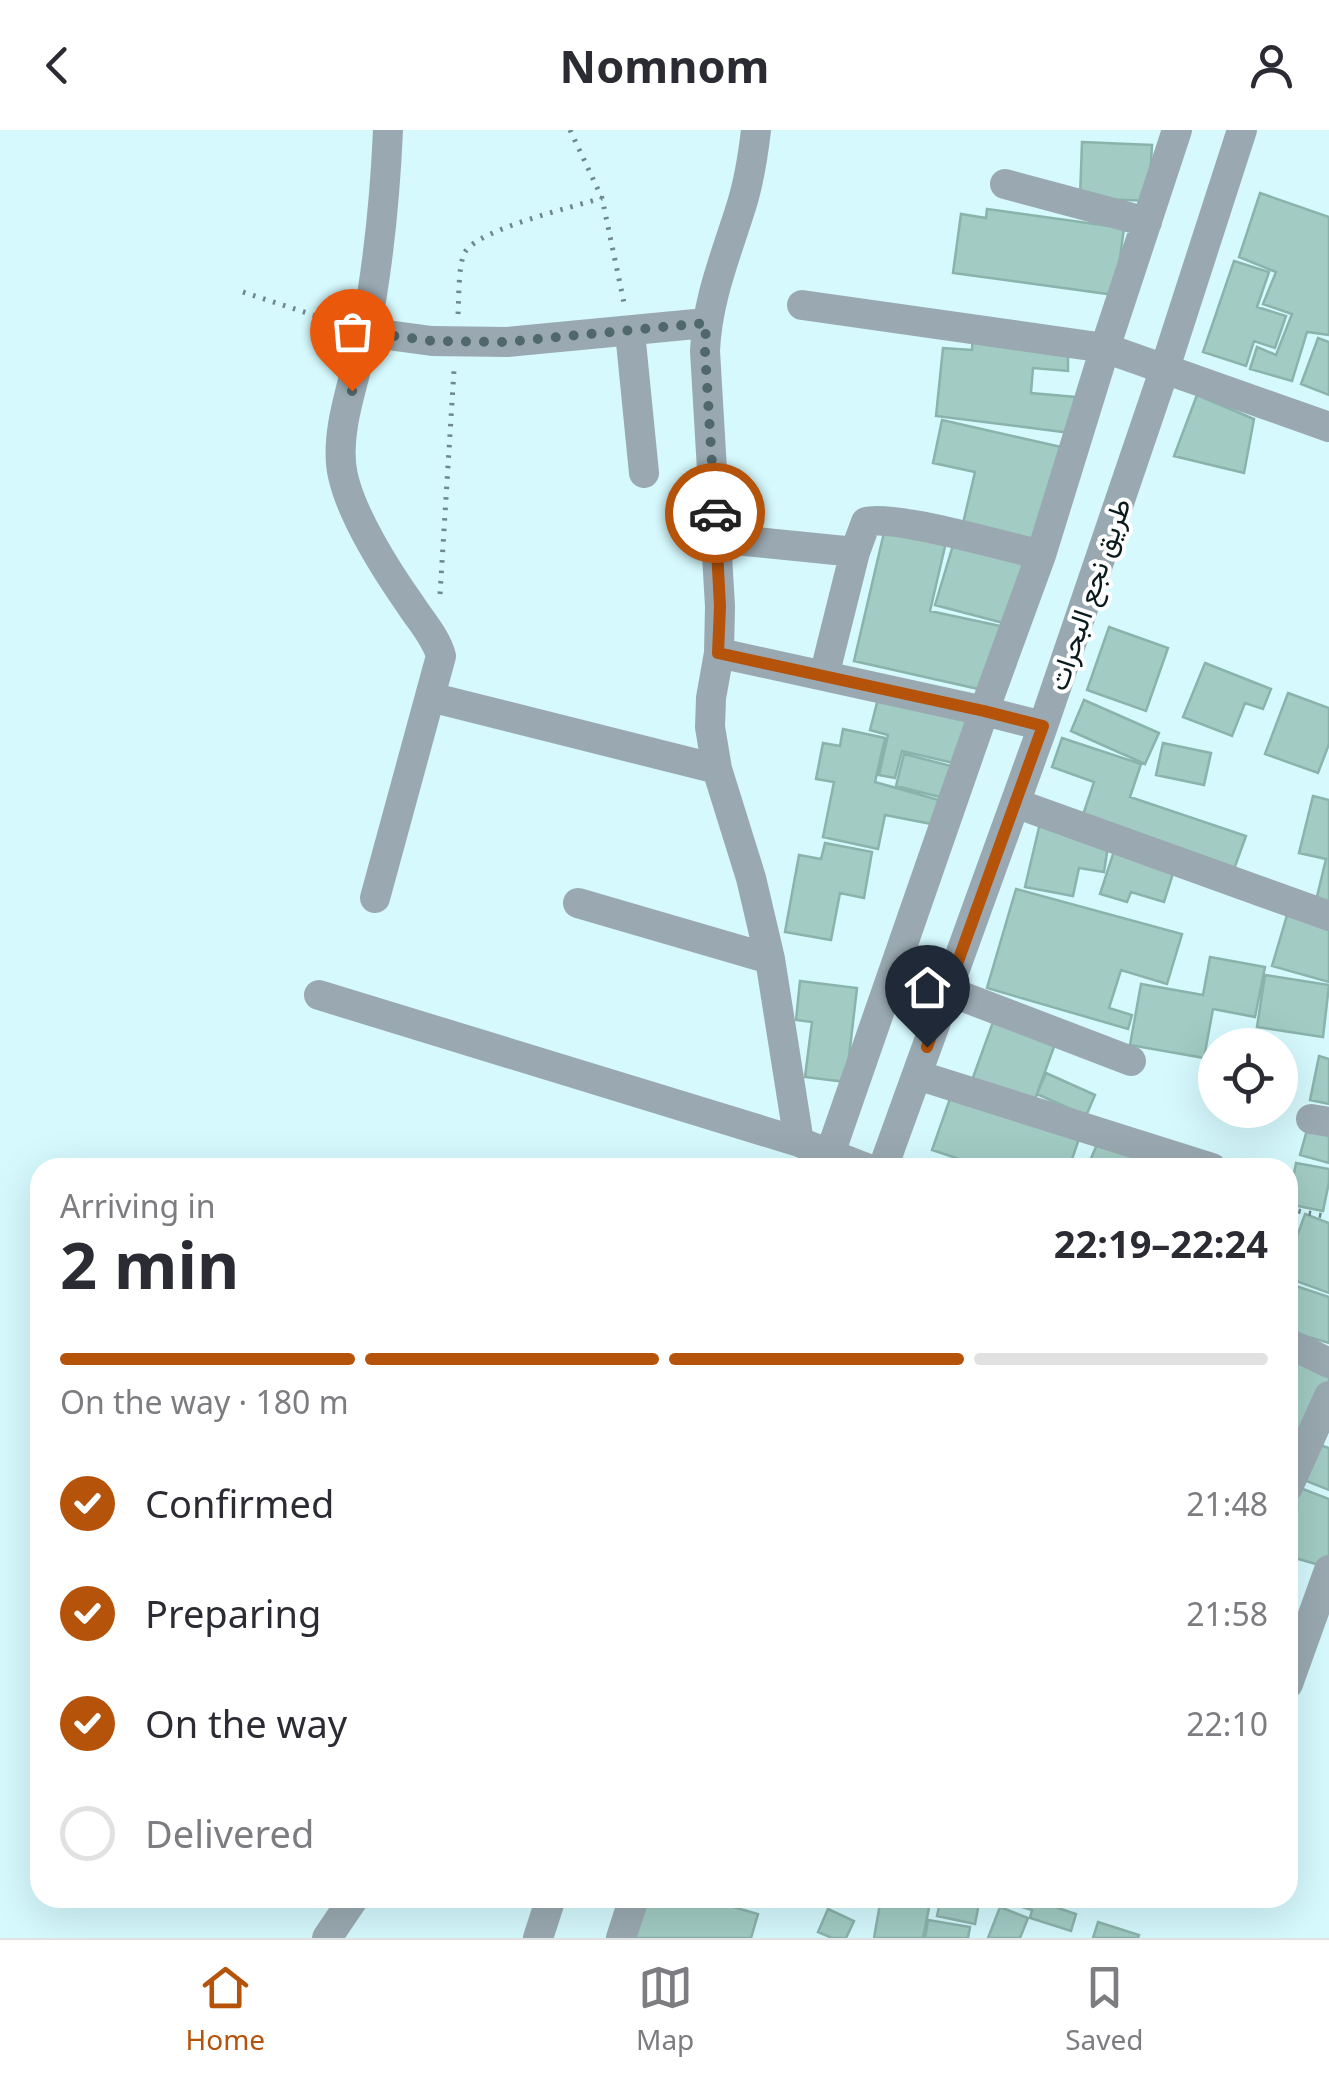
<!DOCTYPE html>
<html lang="en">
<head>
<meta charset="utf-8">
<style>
  body { margin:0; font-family:"Noto Sans",Vazirmatn,sans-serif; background:#f7f7f7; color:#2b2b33; height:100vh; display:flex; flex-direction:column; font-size:38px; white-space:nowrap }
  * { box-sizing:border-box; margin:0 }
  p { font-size:32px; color:#7c7c81 }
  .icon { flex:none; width:55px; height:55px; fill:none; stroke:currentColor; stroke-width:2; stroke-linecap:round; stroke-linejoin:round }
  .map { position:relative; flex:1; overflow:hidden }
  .side { position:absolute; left:30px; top:1028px; width:1268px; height:750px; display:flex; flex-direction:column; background:#fff; border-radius:30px; box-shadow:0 10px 40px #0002 }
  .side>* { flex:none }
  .buttons { position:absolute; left:1198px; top:898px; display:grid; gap:20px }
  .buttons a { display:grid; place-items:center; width:100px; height:100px; border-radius:50%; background:#fff; box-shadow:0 10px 40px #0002; font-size:50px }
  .pin { position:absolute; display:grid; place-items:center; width:85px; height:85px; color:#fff; margin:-102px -42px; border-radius:50% 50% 50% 0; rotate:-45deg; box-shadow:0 0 10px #0007 }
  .pin .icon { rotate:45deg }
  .courier { position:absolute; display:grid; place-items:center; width:100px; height:100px; margin:-50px; border:8px solid #b45309; border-radius:50%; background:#fff; color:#222; box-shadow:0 2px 12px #0007 }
  .headline em { font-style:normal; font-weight:700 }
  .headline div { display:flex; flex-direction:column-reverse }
  .headline { display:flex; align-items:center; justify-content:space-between; height:170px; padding:0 30px }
  h1 { font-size:65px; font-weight:700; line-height:75px }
  .bar { display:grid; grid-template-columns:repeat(4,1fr); gap:15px 10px; align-content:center; height:120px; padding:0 30px }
  .bar i { height:12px; border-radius:8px; background:#e1e1e2 }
  .bar .active { background:#b45309 }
  .bar p { grid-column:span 4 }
  ol { padding:0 30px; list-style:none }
  li { display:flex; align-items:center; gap:30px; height:110px }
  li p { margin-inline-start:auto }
  li .icon { padding:10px; border-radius:50%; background:#b45309; color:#fff; stroke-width:4 }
  li:last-child { color:#7c7c81 }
  li i { width:55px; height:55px; border:5px solid #e1e1e2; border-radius:50% }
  header { display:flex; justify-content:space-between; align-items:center; height:130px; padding:0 30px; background:#fff; font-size:45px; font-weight:700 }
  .tab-bar { display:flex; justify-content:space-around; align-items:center; height:140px; border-top:2px solid #e1e1e2; background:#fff; font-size:28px; color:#7c7c81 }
  .tab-bar a { display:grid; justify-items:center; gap:5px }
  .tab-bar .active { color:#b45309 }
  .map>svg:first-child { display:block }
</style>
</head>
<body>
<header><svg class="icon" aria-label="back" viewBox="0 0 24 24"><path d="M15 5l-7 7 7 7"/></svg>Nomnom<svg class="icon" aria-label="person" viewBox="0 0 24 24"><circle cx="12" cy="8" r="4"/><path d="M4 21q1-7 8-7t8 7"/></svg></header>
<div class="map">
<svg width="1329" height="1808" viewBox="0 0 1329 1808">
  <rect width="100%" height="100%" fill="#d5f9fd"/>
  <path fill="#a1cbc3" stroke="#8ab3ab" stroke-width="2.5" d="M1082,12L1152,15L1149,71L1080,68Z
    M1260,63L1329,87V205L1307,202L1292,251L1250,239L1257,217L1276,225L1292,184L1263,174L1276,142L1239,127Z
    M987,79L1124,98L1115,165L953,143L961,84L986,88Z
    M1234,131L1269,142L1257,177L1286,186L1275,218L1254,211L1246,236L1203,222Z
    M973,204L1068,218V241L1033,238L1031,263L1075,267L1071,303L936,286L943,218L972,220Z
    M1318,208L1329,212V265L1301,254Z
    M1197,265L1254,289L1244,343L1174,326Z
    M942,290L1061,317L1039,419L961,402L975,342L933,333Z
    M886,394L947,408L930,481L1005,497L987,561L854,531Z
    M954,412L1033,430L1011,495L935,475Z
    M1109,497L1168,518L1146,581L1087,560Z
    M1205,533L1271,559L1263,579L1245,573L1232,606L1183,587Z
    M1288,563L1329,578V614L1318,643L1265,624Z
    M879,565L973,585L962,635L902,621L895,648L879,645L888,605L870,600Z
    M1084,570L1159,603L1145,634L1071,601Z
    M843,599L885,608L875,652L946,672L937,695L885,685L878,719L823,707L834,652L816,649L823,613L840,616Z
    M1062,608L1141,634L1130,667L1246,706L1233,742L1081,691L1094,652L1052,637Z
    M1163,613L1211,623L1204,655L1156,645Z
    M904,624L959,638L948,669L896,656Z
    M1313,666L1329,670V779L1315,775L1326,729L1299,723Z
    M1040,693L1108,716L1104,742L1079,738L1073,766L1025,757Z
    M825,713L872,722L864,768L840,763L831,810L785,802L799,725L821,729Z
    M1116,715L1176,734L1164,772L1131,762L1127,772L1100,764Z
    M1016,759L1182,804L1167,854L1121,840L1109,878L1132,885L1128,899L987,858Z
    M1288,782L1329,800V852L1272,836Z
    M1210,827L1265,837L1255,887L1213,879L1204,928L1130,915L1141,854L1203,865Z
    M1265,845L1329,855L1323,907L1257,897Z
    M800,851L857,858L846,952L805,947L812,892L796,890Z
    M993,892L1055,914L1033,975L971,953Z
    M1319,926L1329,929V974L1310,970Z
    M1046,943L1095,965L1086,986L1037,964Z
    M953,960L1081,1003L1069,1038H962L965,1031L932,1020Z
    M1307,1000L1329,1006V1033L1300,1025Z
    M1101,1005L1163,1038H1087Z
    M1296,1033L1329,1039V1052L1323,1081L1288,1074Z
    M1305,1084L1329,1093V1163L1291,1149L1288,1154V1122L1295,1112Z
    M1293,1155L1329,1167V1213L1288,1201V1166Z
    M1288,1224L1329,1242V1257L1308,1305L1288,1296Z
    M1314,1313L1329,1318V1360L1299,1348Z
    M1295,1356L1329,1369V1429L1326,1437L1288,1426V1410L1297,1376L1288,1372Z
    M648,1768H702L758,1784L751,1808H631Z
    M881,1768H931L923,1808H874Z
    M941,1768H980L975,1794L937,1786Z
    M992,1768H1041L1040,1772L1076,1784L1071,1801L1030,1788L1032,1780Z
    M1000,1777L1028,1788L1020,1808H988Z
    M828,1779L854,1791L846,1808H832L818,1802Z
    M928,1790L970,1797L968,1808H925Z
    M1098,1792L1139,1805L1138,1808H1093Z"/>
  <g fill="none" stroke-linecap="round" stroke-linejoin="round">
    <path stroke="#6e898c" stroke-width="5" stroke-dasharray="2.5 8" stroke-linecap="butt" d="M570,0L602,68L624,173
      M243,162L335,192
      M458,184C459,169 458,135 465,122C479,99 573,77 602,68
      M440,464L454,240
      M1288,1079L1329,1087"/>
    <path stroke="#9aa9b1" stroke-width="30" d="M756,0C753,26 749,52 741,77C726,125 707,170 705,221L720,476L719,523L711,568L710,597L717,639L751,748L770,829L799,1012
      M1005,54L1147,92
      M802,175L1105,218L1329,297
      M365,202L432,211L507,212L706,193
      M630,202L644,343
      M716,408L855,422
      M719,523L984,581L1043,596
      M824,546L855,422L866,392C892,384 1008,417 1041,425
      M430,567L717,639
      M1015,673L1329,786
      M375,768L441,526C436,507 420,490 410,474C386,440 352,386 343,346C333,303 356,247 365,204C378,138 385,68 388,0
      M578,773L770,829
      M948,861L1131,931
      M319,865L799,1012L866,1038
      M917,945L1212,1038
      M1311,989L1329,992
      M825,1038L984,581L1041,425L1105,218L1177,0
      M883,1038L1043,596L1165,238L1242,0
      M1288,1213L1329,1233
      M1288,1357L1329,1266
      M1288,1554L1329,1440
      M327,1808L354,1768
      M538,1808L551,1768
      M621,1808L634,1768"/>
  </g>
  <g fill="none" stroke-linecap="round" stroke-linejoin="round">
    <path stroke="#50686b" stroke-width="10" stroke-dasharray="0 18" d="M352,261L365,202L432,211L506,212L706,193L705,221L715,383"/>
    <path stroke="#b45309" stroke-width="12" d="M715,383L720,476L718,523L984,581L1043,596L927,917"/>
  </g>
  <g text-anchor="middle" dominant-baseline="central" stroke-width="8" stroke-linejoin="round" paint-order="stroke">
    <g font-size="28" fill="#091a1c" stroke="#fefefe">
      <text transform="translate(1088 464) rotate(-71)">طريق نجع البحرات</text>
    </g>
  </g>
</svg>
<div class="buttons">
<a><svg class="icon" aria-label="locate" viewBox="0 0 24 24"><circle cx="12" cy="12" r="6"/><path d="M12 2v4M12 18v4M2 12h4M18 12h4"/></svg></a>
</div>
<div class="pin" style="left:352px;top:261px;background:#ea580c"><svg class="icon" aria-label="bag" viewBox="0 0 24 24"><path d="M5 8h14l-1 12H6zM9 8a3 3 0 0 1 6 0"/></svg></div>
<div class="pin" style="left:927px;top:917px;background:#1f2937"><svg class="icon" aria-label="home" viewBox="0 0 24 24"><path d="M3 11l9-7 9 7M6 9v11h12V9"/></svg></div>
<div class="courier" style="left:715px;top:383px"><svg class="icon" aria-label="car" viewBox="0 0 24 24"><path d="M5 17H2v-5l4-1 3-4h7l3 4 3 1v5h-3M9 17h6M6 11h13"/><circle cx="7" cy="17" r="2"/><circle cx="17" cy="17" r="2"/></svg></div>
<section class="side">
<div class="headline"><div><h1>2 min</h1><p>Arriving in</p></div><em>22:19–22:24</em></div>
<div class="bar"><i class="active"></i><i class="active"></i><i class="active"></i><i></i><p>On the way · 180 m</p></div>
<ol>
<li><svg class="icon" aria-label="check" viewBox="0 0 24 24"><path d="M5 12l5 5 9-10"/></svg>Confirmed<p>21:48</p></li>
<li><svg class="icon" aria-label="check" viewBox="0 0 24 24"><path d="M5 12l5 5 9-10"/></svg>Preparing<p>21:58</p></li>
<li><svg class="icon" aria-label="check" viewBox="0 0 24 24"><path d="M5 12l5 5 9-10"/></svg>On the way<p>22:10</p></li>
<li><i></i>Delivered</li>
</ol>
</section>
</div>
<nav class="tab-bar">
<a class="active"><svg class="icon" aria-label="home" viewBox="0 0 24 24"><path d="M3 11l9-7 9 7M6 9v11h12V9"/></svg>Home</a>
<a><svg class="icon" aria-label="map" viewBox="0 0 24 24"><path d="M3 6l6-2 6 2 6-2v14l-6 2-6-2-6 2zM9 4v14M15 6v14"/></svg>Map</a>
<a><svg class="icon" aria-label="saved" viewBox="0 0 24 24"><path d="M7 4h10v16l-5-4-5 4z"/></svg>Saved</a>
</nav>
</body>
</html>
